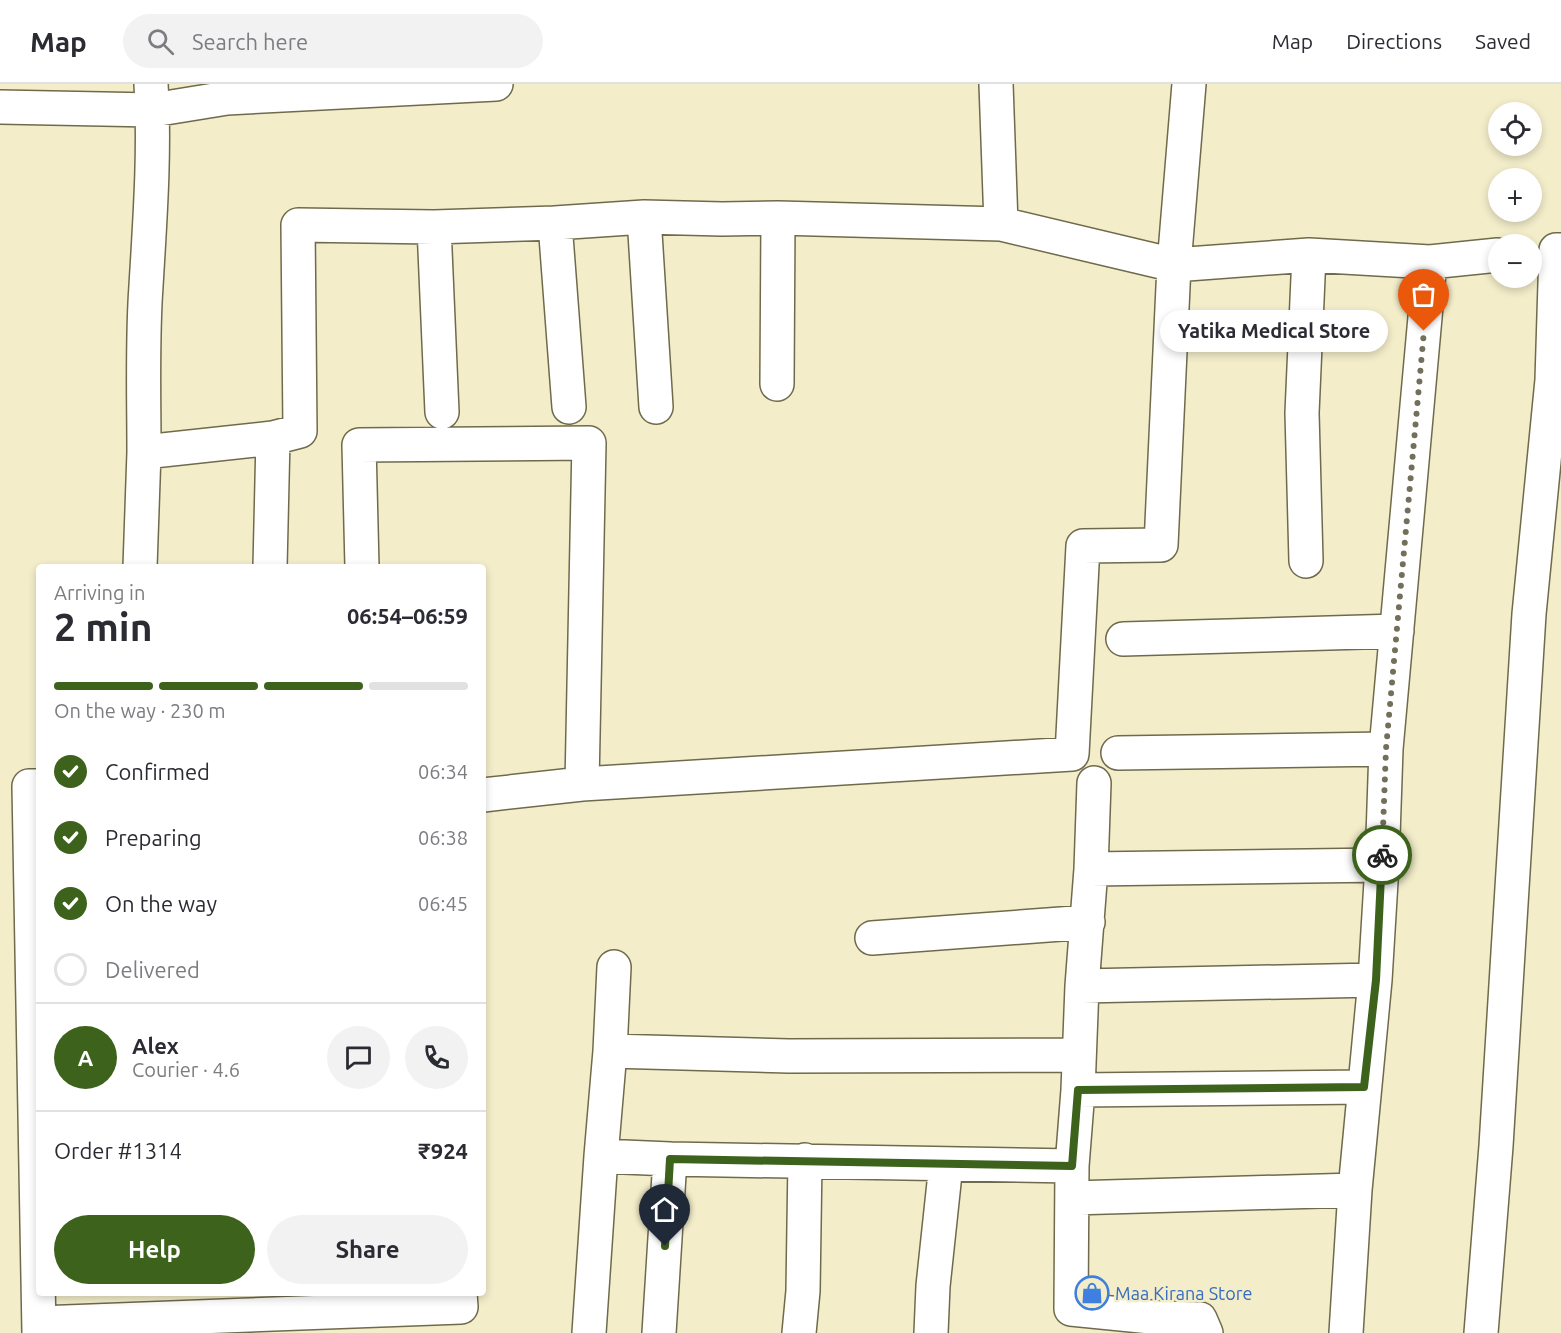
<!DOCTYPE html>
<html lang="en">
<head>
<meta charset="utf-8">
<style>
  body { margin:0; font-family:Ubuntu,sans-serif; background:#f2f2f3; color:#2b2b33; height:100vh; display:flex; flex-direction:column; font-size:22px; white-space:nowrap }
  * { box-sizing:border-box; margin:0 }
  p { font-size:20px; color:#7c7c81 }
  .icon { flex:none; width:33px; height:33px; fill:none; stroke:currentColor; stroke-width:2; stroke-linecap:round; stroke-linejoin:round }
  .map { position:relative; flex:1; overflow:hidden }
  .panel { position:absolute; left:36px; top:480px; width:450px; height:732px; display:flex; flex-direction:column; background:#fff; border-radius:6px; box-shadow:0 3px 9px #0003 }
  .panel>* { flex:none }
  .fabs { position:absolute; left:1488px; top:18px; display:grid; gap:12px }
  .fabs a { display:grid; place-items:center; width:54px; height:54px; border-radius:50%; background:#fff; box-shadow:0 3px 9px #0003; font-size:30px }
  .pin { position:absolute; display:grid; place-items:center; width:51px; height:51px; color:#fff; margin:-62px -26px; border-radius:50% 50% 50% 0; rotate:-45deg; box-shadow:0 0 6px #0007 }
  .pin .icon { rotate:45deg }
  .courier { position:absolute; display:grid; place-items:center; width:60px; height:60px; margin:-30px; border:4px solid #3c621c; border-radius:50%; background:#fff; color:#222; box-shadow:0 2px 8px #0007 }
  .bubble { position:absolute; height:42px; border-radius:21px; background:#fff; box-shadow:0 3px 9px #0003; font-size:20px; font-weight:700; line-height:42px; text-align:center }
  .summary em { font-style:normal; font-weight:700 }
  .summary div { display:flex; flex-direction:column-reverse }
  .summary { display:flex; align-items:center; justify-content:space-between; height:102px; padding:0 18px }
  h1 { font-size:39px; font-weight:700; line-height:45px }
  .bar { display:grid; grid-template-columns:repeat(4,1fr); gap:9px 6px; align-content:center; height:72px; padding:0 18px }
  .bar i { height:8px; border-radius:4px; background:#e1e1e2 }
  .bar .on { background:#3c621c }
  .bar p { grid-column:span 4 }
  .line { display:flex; align-items:center; gap:15px; padding:0 18px; border-top:2px solid #e1e1e2 }
  .line div { flex:1 }
  .round { display:grid; place-items:center; flex:none; width:63px; height:63px; border-radius:32px; background:#f2f2f3 }
  ol { padding:0 18px; list-style:none }
  li { display:flex; align-items:center; gap:18px; height:66px }
  li p { margin-inline-start:auto }
  li .icon { padding:6px; border-radius:50%; background:#3c621c; color:#fff; stroke-width:4 }
  li:last-child { color:#7c7c81 }
  li i { width:33px; height:33px; border:3px solid #e1e1e2; border-radius:50% }
  .cta { display:flex; gap:12px; margin-top:auto; padding:12px 18px }
  .cta a { flex:1; height:69px; border-radius:36px; background:#3c621c; color:#fff; font-size:24px; font-weight:700; line-height:69px; text-align:center }
  .cta a+a { background:#f2f2f3; color:#2b2b33 }
  header { display:flex; align-items:center; gap:36px; box-sizing:border-box; height:84px; padding:0 30px; background:#fff; border-bottom:2px solid #e1e1e2 }
  header strong { font-size:28px }
  nav { display:flex; gap:33px; margin-inline-start:auto; font-size:21px }
  .search { width:420px; height:54px; background:#f2f2f3; display:flex; align-items:center; gap:15px; box-sizing:border-box; padding:0 21px; border-radius:33px; color:#7c7c81; font-size:22px }
  .map>svg:first-child { display:block }
</style>
</head>
<body>
<header>
<strong>Map</strong>
<div class="search"><svg class="icon" aria-label="search" viewBox="0 0 24 24"><circle cx="10" cy="10" r="6"/><path d="M15 15l6 6"/></svg>Search here</div>
<nav><a>Map</a><a>Directions</a><a>Saved</a></nav>
</header>
<div class="map">
<svg width="1561" height="1249" viewBox="0 0 1561 1249">
  <rect width="100%" height="100%" fill="#f3edca"/>
  <g fill="none" stroke-linecap="round" stroke-linejoin="round">
    <g stroke="#6f6a4b" stroke-width="36">
      <path id="minor" d="M996,0L1001,140
        M0,23L153,26L227,14L496,0
        M644,133L656,323
        M555,139L569,323
        M434,143L442,328
        M777,300L778,134L1001,140L1174,181L1189,0
        M144,368C144,313 142,257 146,202C150,135 155,67 151,0
        M1306,477L1302,329L1309,171
        M140,483L144,368L273,354
        M270,483L273,354L300,347L298,141L434,143L555,139L644,133L722,135L778,134
        M362,483L359,361L589,359L582,700L483,711
        M1123,555L1397,547
        M1118,669L1386,665
        M582,700L1072,670L1083,462L1161,461L1174,181L1309,171L1430,178
        M1382,781L1386,665L1430,178L1498,171
        M1091,785L1094,699
        M872,854L1088,838
        M1082,902L1375,896
        M610,967L614,883
        M1078,1006L1364,1003
        M601,1072L610,967L789,972L1078,971
        M1072,1082L1078,1006L1082,902L1091,785L1382,781L1375,896L1355,1106L1346,1249
        M1072,1114L1355,1106
        M39,1239L461,1223L460,1209
        M39,1249L29,702H39
        M589,1249L601,1072L670,1075L1072,1082L1071,1225L1160,1234L1200,1235L1206,1249
        M659,1249L670,1075
        M799,1249L803,1207L805,1076
        M931,1249L933,1202L946,1080
        M1481,1249L1496,1062L1529,530L1552,296L1556,166H1561"/>
    </g>
    <use href="#minor" stroke="#fff" stroke-width="33"/>
  </g>
  <g fill="none" stroke-linecap="round" stroke-linejoin="round">
    <path stroke="#726f5a" stroke-width="6" stroke-dasharray="0 10.8" d="M1382,771L1386,665L1424,247"/>
    <path stroke="#3c621c" stroke-width="8" d="M665,1162L670,1075L1072,1082L1078,1006L1364,1003L1376,896L1382,771"/>
  </g>
  <defs>
    <g id="shop-ring" transform="scale(1.725)"><circle r="9.5" fill="#f3edca" stroke="#3f7fe0" stroke-width="1.5"/><path d="M-5-2.5h2.3a2.7 3.5 0 0 1 5.4 0H5L5.5 6h-11ZM-1.5-2.5h3a1.5 2.3 0 0 0-3 0Z" fill="#3f7fe0"/></g>
  </defs>
  <g fill-rule="evenodd">
    <use href="#shop-ring" x="1092" y="1209"/>
  </g>
  <g text-anchor="middle" dominant-baseline="central" stroke-width="5" stroke-linejoin="round" paint-order="stroke">
    <g font-size="18" fill="#366cbe" stroke="#f3edca" text-anchor="start">
      <text x="1115" y="1209">Maa Kirana Store</text>
    </g>
  </g>
</svg>
<div class="fabs">
<a><svg class="icon" aria-label="locate" viewBox="0 0 24 24"><circle cx="12" cy="12" r="6"/><path d="M12 2v4M12 18v4M2 12h4M18 12h4"/></svg></a>
<a>+</a>
<a>−</a>
</div>
<div class="pin" style="left:1424px;top:247px;background:#ea580c"><svg class="icon" aria-label="bag" viewBox="0 0 24 24"><path d="M5 8h14l-1 12H6zM9 8a3 3 0 0 1 6 0"/></svg></div>
<div class="pin" style="left:665px;top:1162px;background:#1f2937"><svg class="icon" aria-label="home" viewBox="0 0 24 24"><path d="M3 11l9-7 9 7M6 9v11h12V9"/></svg></div>
<div class="courier" style="left:1382px;top:771px"><svg class="icon" aria-label="bike" viewBox="0 0 24 24"><circle cx="6" cy="16" r="4"/><circle cx="18" cy="16" r="4"/><path d="M6 16l4-8h5l3 8M10 8l3 8H6M13 5h3"/></svg></div>
<div class="bubble" style="left:1160px;top:226px;width:228px">Yatika Medical Store</div>
<section class="panel">
<div class="summary"><div><h1>2 min</h1><p>Arriving in</p></div><em>06:54–06:59</em></div>
<div class="bar"><i class="on"></i><i class="on"></i><i class="on"></i><i></i><p>On the way · 230 m</p></div>
<ol>
<li><svg class="icon" aria-label="check" viewBox="0 0 24 24"><path d="M5 12l5 5 9-10"/></svg>Confirmed<p>06:34</p></li>
<li><svg class="icon" aria-label="check" viewBox="0 0 24 24"><path d="M5 12l5 5 9-10"/></svg>Preparing<p>06:38</p></li>
<li><svg class="icon" aria-label="check" viewBox="0 0 24 24"><path d="M5 12l5 5 9-10"/></svg>On the way<p>06:45</p></li>
<li><i></i>Delivered</li>
</ol>
<div class="line" style="height:108px"><b class="round" style="background:#3c621c;color:#fff">A</b><div><b>Alex</b><p>Courier · 4.6</p></div><a class="round"><svg class="icon" aria-label="chat" viewBox="0 0 24 24"><path d="M4 5h16v11H9l-5 4z"/></svg></a><a class="round"><svg class="icon" aria-label="phone" viewBox="0 0 24 24"><path d="M5 4h4l2 5-3 2q2 4 5 5l2-3 5 2v4C11 20 4 13 5 4z"/></svg></a></div>
<div class="line" style="height:78px"><div>Order #1314</div><b>₹924</b></div>
<div class="cta"><a>Help</a><a>Share</a></div>
</section>
</div>
</body>
</html>
